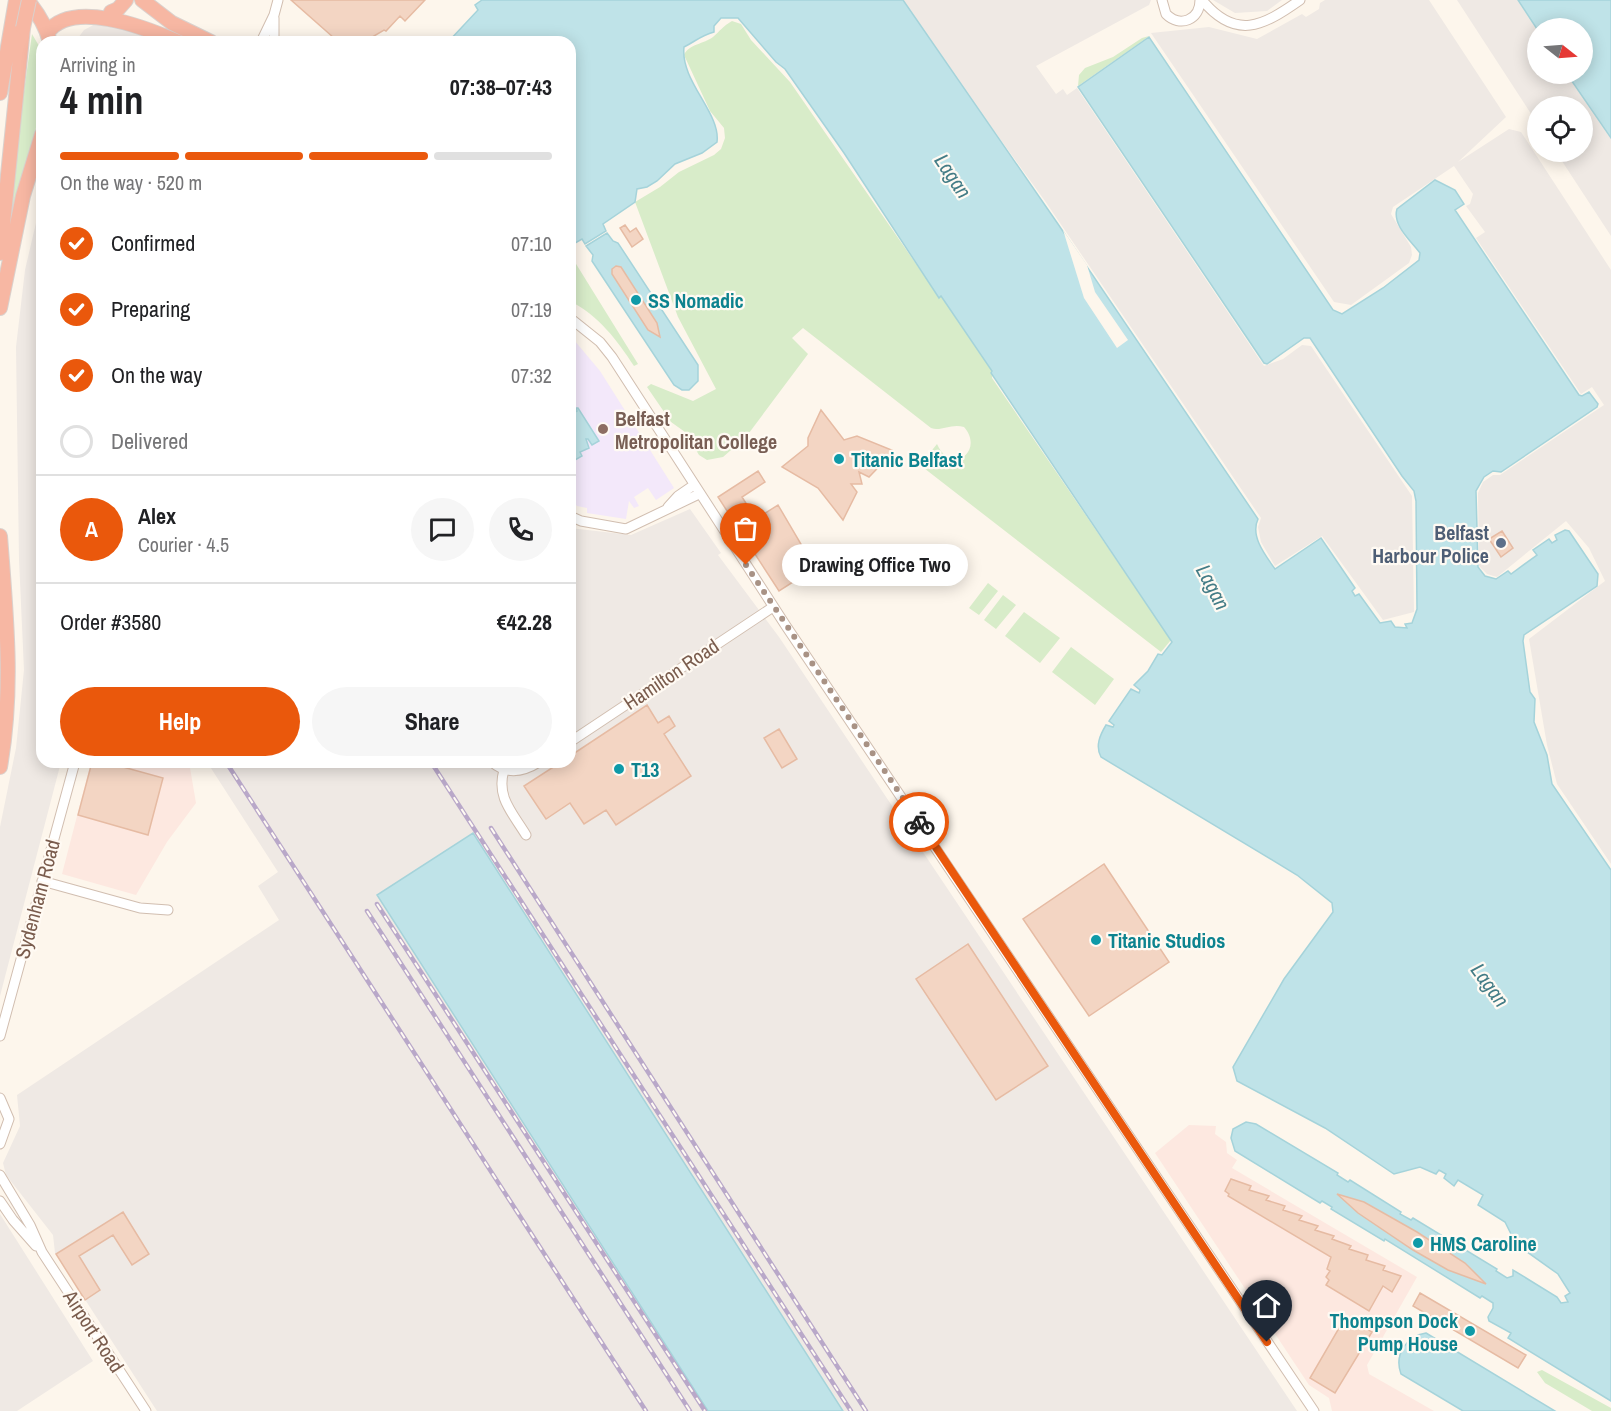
<!DOCTYPE html>
<html lang="en">
<head>
<meta charset="utf-8">
<style>
  body { margin:0; font-family:"Archivo Narrow",sans-serif; background:#f6f6f6; color:#202124; height:100vh; display:flex; flex-direction:column; font-size:22px; white-space:nowrap }
  * { box-sizing:border-box; margin:0 }
  p { font-size:20px; color:#757577 }
  .icon { flex:none; width:33px; height:33px; fill:none; stroke:currentColor; stroke-width:2; stroke-linecap:round; stroke-linejoin:round }
  .map { position:relative; flex:1; overflow:hidden }
  .details { position:absolute; left:36px; top:36px; width:540px; height:732px; display:flex; flex-direction:column; background:#fff; border-radius:18px; box-shadow:0 3px 15px #0003 }
  .details>* { flex:none }
  .needle { width:39px; rotate:107deg }
  .fabs { position:absolute; left:1527px; top:18px; display:grid; gap:12px }
  .fabs a { display:grid; place-items:center; width:66px; height:66px; border-radius:50%; background:#fff; box-shadow:0 3px 15px #0003; font-size:30px }
  .pin { position:absolute; display:grid; place-items:center; width:51px; height:51px; color:#fff; margin:-62px -26px; border-radius:50% 50% 50% 0; rotate:-45deg; box-shadow:0 0 6px #0007 }
  .pin .icon { rotate:45deg }
  .courier { position:absolute; display:grid; place-items:center; width:60px; height:60px; margin:-30px; border:4px solid #ea580c; border-radius:50%; background:#fff; color:#222; box-shadow:0 2px 8px #0007 }
  .bubble { position:absolute; height:42px; border-radius:21px; background:#fff; box-shadow:0 3px 15px #0003; font-size:20px; font-weight:700; line-height:42px; text-align:center }
  .overview em { font-style:normal; font-weight:700 }
  .overview div { display:flex; flex-direction:column-reverse }
  .overview { display:flex; align-items:center; justify-content:space-between; height:102px; padding:0 24px }
  h1 { font-size:39px; font-weight:700; line-height:45px }
  .bar { display:grid; grid-template-columns:repeat(4,1fr); gap:9px 6px; align-content:center; height:72px; padding:0 24px }
  .bar i { height:8px; border-radius:4px; background:#e0e0e0 }
  .bar .active { background:#ea580c }
  .bar p { grid-column:span 4 }
  .line { display:flex; align-items:center; gap:15px; padding:0 24px; border-top:2px solid #e0e0e0 }
  .line div { flex:1 }
  .round { display:grid; place-items:center; flex:none; width:63px; height:63px; border-radius:32px; background:#f6f6f6 }
  ol { padding:0 24px; list-style:none }
  li { display:flex; align-items:center; gap:18px; height:66px }
  li p { margin-inline-start:auto }
  li .icon { padding:6px; border-radius:50%; background:#ea580c; color:#fff; stroke-width:4 }
  li:last-child { color:#757577 }
  li i { width:33px; height:33px; border:3px solid #e0e0e0; border-radius:50% }
  .action { display:flex; gap:12px; margin-top:auto; padding:12px 24px }
  .action a { flex:1; height:69px; border-radius:36px; background:#ea580c; color:#fff; font-size:24px; font-weight:700; line-height:69px; text-align:center }
  .action a+a { background:#f6f6f6; color:#202124 }
  .map>svg:first-child { display:block }
</style>
</head>
<body>
<div class="map">
<svg width="1611" height="1411" viewBox="0 0 1611 1411">
  <rect width="100%" height="100%" fill="#fdf6ec"/>
  <path fill="#fde8e0" d="M91,762H189L196,803L167,842L136,895L62,874Z
    M1189,1125L1216,1126L1215,1134L1226,1142L1227,1153L1237,1160L1232,1168L1417,1277L1367,1365L1369,1374L1434,1411H1332L1329,1398L1309,1385L1155,1153Z"/>
  <path fill="#efe9e4" d="M899,0H1151L1149,5L1036,66L1056,94L1063,89L1067,95L1077,88L1264,366L1283,359L1302,345L1311,346L1412,496L1414,612L1383,620L1322,536L1275,566L1261,542L1258,527L1261,518L1045,201Z
    M1213,0H1282L1267,11L1235,13Z
    M1325,0H1429L1506,117L1458,162L1509,129L1521,132L1611,270V864L1557,784L1547,745L1529,639L1605,581L1589,548L1566,521L1497,577L1487,574L1479,566L1478,493L1483,482L1493,475H1500L1604,405L1592,387L1581,394L1476,238L1485,232L1466,206L1470,204L1473,194L1454,166L1393,207L1391,214L1411,247L1412,255L1409,263L1351,305L1334,302L1151,33L1209,27L1257,39L1302,14L1306,17L1319,9L1320,3Z
    M1457,0H1518L1537,29L1538,74H1567L1611,138V236L1556,152H1582V106H1538L1537,123Z
    M101,21L163,42H75L84,30Z
    M42,197V762H61L0,996V827L16,748L24,670L19,560L16,347L25,270Z
    M690,509L721,553L718,555L779,637L1297,1411H157L55,1253L53,1235L6,1175L3,1163L20,1126L17,1095L279,920L258,886L278,872L207,762H570V528L631,535Z
    M0,1214L93,1361L17,1411H0Z"/>
  <path fill="#f3e8fa" d="M574,340L600,371L674,488L656,500L648,488L634,497L639,506L634,508L629,501L626,519L587,513V508L577,506L570,498V343Z"/>
  <path fill="#d8ecc9" d="M732,21L741,24L751,40L790,82L939,297L941,296L993,371L992,378L1171,640L1161,652L920,465L937,444C951,476 985,451 964,427C951,423 941,432 931,428L803,328L792,338L808,354L746,437L723,457L707,460L699,455L685,432L671,422L647,387L651,384L693,401L716,389L678,317L635,202L660,187L679,172L714,155L721,149L725,138L724,128L710,111L684,55C689,44 704,44 713,37C720,31 723,26 732,21Z
    M32,34L42,51V107L10,219L22,106Z
    M1149,36L1141,42L1078,86L1079,75L1085,68L1113,57L1142,38Z
    M573,259L638,364L634,366C617,340 599,316 570,301V262Z
    M988,583L998,591L979,615L969,608Z
    M1003,595L1016,605L996,629L984,620Z
    M1024,612L1060,638L1040,663L1005,636Z
    M1071,647L1114,679L1095,705L1052,672Z
    M1542,1370L1611,1408V1411H1592L1545,1383L1537,1372Z"/>
  <path fill="#bfe3e8" stroke="#a5d3da" stroke-width="1.5" d="M482,0H903L1058,224L1258,519C1250,536 1265,555 1275,569L1321,538L1355,588L1352,591L1355,596L1359,594L1380,623L1391,621L1395,627L1407,628L1405,624L1412,623L1417,609L1416,501L1414,491L1402,476L1310,338H1304L1267,364L1264,363L1078,87L1149,37L1333,310L1342,314L1383,288L1419,260L1420,253C1411,241 1392,225 1397,209L1435,180L1455,190L1464,204L1455,210L1579,395L1582,396L1589,392L1598,404L1597,407L1501,472L1493,471L1484,477L1476,491L1478,567L1485,576L1496,579L1508,571L1511,574L1537,555L1533,550L1549,539L1552,543L1557,540L1555,535L1565,530L1569,531L1598,574L1597,586L1524,635L1523,641L1530,692L1535,699L1534,722L1547,755L1552,784L1611,870V1401L1508,1338L1511,1333L1489,1321L1488,1317L1493,1308V1303L1482,1296L1480,1298L1385,1239L1384,1241L1331,1209L1332,1207L1322,1201L1320,1203L1235,1151L1231,1138L1233,1129L1246,1122L1256,1124L1338,1173L1337,1175L1348,1182L1350,1180L1401,1212L1400,1214L1411,1220L1413,1218L1497,1269L1496,1271L1507,1278L1513,1276V1270L1557,1297L1561,1303L1568,1302L1565,1296L1570,1293L1558,1274L1516,1244L1505,1222L1478,1205L1483,1195L1458,1180L1454,1186L1444,1178L1446,1174L1439,1170L1436,1174L1420,1167L1394,1174L1325,1128L1237,1081L1233,1067L1284,979L1333,912L1332,903L1297,875L1101,757C1095,746 1100,735 1106,725L1113,727L1114,725L1109,721L1131,689L1139,693L1140,690L1134,685L1148,671L1158,654L1162,655L1172,642L991,373L992,371L941,296L939,298L844,153L785,69L776,62L738,18H721L714,26V32C700,36 696,41 684,47C680,81 721,113 717,142L702,153L675,164L657,181L647,187L637,189L635,202L603,224L606,231L585,244L582,239L570,246V42H448L478,10L475,5Z
    M1518,0H1611V138L1567,74H1582V28L1537,29Z
    M607,233L613,241L618,243L698,365V381L689,390H682L674,385L592,261L593,255L586,246Z
    M576,408H578L599,441L592,445L588,439H586L589,448L580,452L582,456L575,460L570,453V433H572L571,414L577,411Z
    M473,833L843,1411H708L377,895Z
    M1426,1333L1555,1411H1463L1401,1374C1394,1355 1406,1336 1426,1333Z"/>
  <path fill="#fdf6ec" d="M1063,230L1087,265L1095,292L1128,340L1117,348L1084,298Z"/>
  <path fill="#f3d5c3" stroke="#e6bba3" stroke-width="1.5" d="M291,0H425L405,21L400,16L386,31L384,30L369,39L346,42H330L334,38Z
    M625,225L630,232L636,228L643,239L632,247L620,228Z
    M616,266L621,267L657,323L660,337L648,330L612,274V269Z
    M821,410L844,440L857,436L894,451L869,477L859,472L862,484H851L857,492L843,520L818,488L782,467L808,446V438Z
    M758,471L765,482L742,497L756,519L778,505L815,568L779,591L718,497Z
    M1502,531L1513,548L1501,557L1489,539Z
    M647,705L658,723L669,716L675,726L664,734L691,776L616,825L606,810L584,824L570,803L546,819L524,786L561,762H570V756Z
    M779,729L797,759L782,768L764,738Z
    M92,762H105L163,778L148,835L78,815Z
    M1104,864L1169,962L1089,1016L1023,919Z
    M968,944L1048,1066L996,1100L916,979Z
    M1231,1179L1251,1186L1249,1190L1269,1196L1266,1200L1285,1206L1283,1210L1302,1216L1299,1220L1318,1226L1315,1230L1334,1236L1332,1239L1351,1246L1349,1249L1368,1255L1366,1260L1385,1266L1383,1270L1401,1276L1392,1292L1383,1286L1369,1311L1326,1285L1329,1280L1326,1277L1330,1271L1327,1269L1331,1257L1228,1196L1229,1194L1225,1191Z
    M1337,1194L1364,1202L1417,1232L1465,1263L1486,1284L1448,1270L1413,1250L1358,1213Z
    M123,1212L149,1254L132,1265L113,1235L79,1256L100,1290L85,1300L56,1254Z
    M1420,1293L1526,1355L1518,1368L1413,1306Z
    M1346,1316L1354,1320L1356,1317L1366,1323L1364,1327L1372,1332L1335,1393L1310,1378Z"/>
  <g fill="none" stroke-linecap="round" stroke-linejoin="round">
    <g stroke="#d1beb0" stroke-width="11">
      <path id="minor" d="M1162,0L1166,14C1180,28 1200,20 1200,0
        M1202,0C1236,41 1263,26 1300,0
        M261,42L274,15L278,0
        M274,42V18
        M570,318L600,342L612,357L786,626L1314,1411
        M668,507L678,496L694,485
        M570,516L581,521L626,529L699,494
        M570,742L773,607
        M492,762C507,775 523,772 539,762
        M504,770C496,797 512,812 526,835
        M42,881L140,908L168,910
        M0,1036L75,762
        M0,1098L9,1119L0,1144
        M0,1175L30,1225L42,1252L146,1411
        M0,1201L13,1220L36,1246"/>
    </g>
    <g stroke="#dad1cd" stroke-width="16">
      <path id="highway" d="M27,0C38,13 46,26 50,42
        M142,0L172,23L211,42
        M111,12L118,9L126,0
        M48,32C72,0 142,26 178,42
        M0,93L16,0
        M0,253L23,28
        M0,308L23,196L42,134
        M0,536C6,615 14,688 0,767"/>
    </g>
    <use href="#minor" stroke="#fff" stroke-width="9"/>
    <use href="#highway" stroke="#f7b7a3" stroke-width="14"/>
    <g stroke="#b9a8c9" stroke-width="4.5">
      <path id="rail" d="M226,762L646,1411
        M431,762L851,1411
        M491,828L866,1411
        M377,904L705,1411
        M367,911L690,1411"/>
    </g>
    <use href="#rail" stroke="#fffaf3" stroke-width="2" stroke-dasharray="7" stroke-linecap="butt"/>
    <g stroke="#dad1cd" stroke-width="16" stroke-linecap="butt">
      <path id="highway-bridge" d="M23,28L29,0"/>
    </g>
    <use href="#highway-bridge" stroke="#f7b7a3" stroke-width="14"/>
  </g>
  <g fill="none" stroke-linecap="round" stroke-linejoin="round">
    <path stroke="#a89285" stroke-width="6" stroke-dasharray="0 10.8" d="M746,565L919,822"/>
    <path stroke="#ea580c" stroke-width="8" d="M919,822L1267,1342"/>
  </g>
  <g fill="#0f9aa8" stroke="#fffaf3" stroke-width="2">
    <circle cx="636" cy="300" r="6"/>
    <circle cx="839" cy="459" r="6"/>
    <circle cx="619" cy="769" r="6"/>
    <circle cx="1096" cy="940" r="6"/>
    <circle cx="1418" cy="1243" r="6"/>
    <circle cx="1470" cy="1331" r="6"/>
  </g>
  <circle fill="#8d6e63" stroke="#fffaf3" stroke-width="2" cx="603" cy="429" r="6"/>
  <circle fill="#5c6f8a" stroke="#fffaf3" stroke-width="2" cx="1501" cy="543" r="6"/>
  <g text-anchor="middle" dominant-baseline="central" stroke-width="4.5" stroke-linejoin="round" paint-order="stroke">
    <g font-size="20" font-weight="bold" fill="#0d838f" stroke="#fffaf3" text-anchor="start">
      <text x="648" y="300">SS Nomadic</text>
      <text x="851" y="459">Titanic Belfast</text>
      <text x="631" y="769">T13</text>
      <text x="1108" y="940">Titanic Studios</text>
      <text x="1430" y="1243">HMS Caroline</text>
      <text x="1458" y="1320" text-anchor="end">Thompson Dock<tspan x="1458" dy="23">Pump House</tspan></text>
    </g>
    <g font-size="20" font-weight="bold" fill="#785e54" stroke="#fffaf3" text-anchor="start">
      <text x="615" y="418">Belfast<tspan x="615" dy="23">Metropolitan College</tspan></text>
    </g>
    <g font-size="20" font-weight="bold" fill="#4e5e75" stroke="#fffaf3" text-anchor="end">
      <text x="1489" y="532">Belfast<tspan x="1489" dy="23">Harbour Police</tspan></text>
    </g>
    <g font-size="20" fill="#7a5c4d" stroke="#fffaf3">
      <text transform="translate(671 674) rotate(-34)">Hamilton Road</text>
      <text transform="translate(37 899) rotate(-75)">Sydenham Road</text>
      <text transform="translate(94 1331) rotate(57)">Airport Road</text>
    </g>
    <g font-size="21" font-style="italic" fill="#437c86" stroke="#fffaf3">
      <text transform="translate(953 176) rotate(56)">Lagan</text>
      <text transform="translate(1213 587) rotate(62)">Lagan</text>
      <text transform="translate(1490 985) rotate(54)">Lagan</text>
    </g>
  </g>
</svg>
<div class="fabs">
<a><svg class="needle" viewBox="-14 -14 28 28"><path d="M0-13l5 13h-10z" fill="#e53935"/><path d="M0 13l5-13h-10z" fill="#757577"/></svg></a>
<a><svg class="icon" aria-label="locate" viewBox="0 0 24 24"><circle cx="12" cy="12" r="6"/><path d="M12 2v4M12 18v4M2 12h4M18 12h4"/></svg></a>
</div>
<div class="pin" style="left:746px;top:565px;background:#ea580c"><svg class="icon" aria-label="bag" viewBox="0 0 24 24"><path d="M5 8h14l-1 12H6zM9 8a3 3 0 0 1 6 0"/></svg></div>
<div class="pin" style="left:1267px;top:1342px;background:#1f2937"><svg class="icon" aria-label="home" viewBox="0 0 24 24"><path d="M3 11l9-7 9 7M6 9v11h12V9"/></svg></div>
<div class="courier" style="left:919px;top:822px"><svg class="icon" aria-label="bike" viewBox="0 0 24 24"><circle cx="6" cy="16" r="4"/><circle cx="18" cy="16" r="4"/><path d="M6 16l4-8h5l3 8M10 8l3 8H6M13 5h3"/></svg></div>
<div class="bubble" style="left:782px;top:544px;width:186px">Drawing Office Two</div>
<section class="details">
<div class="overview"><div><h1>4 min</h1><p>Arriving in</p></div><em>07:38–07:43</em></div>
<div class="bar"><i class="active"></i><i class="active"></i><i class="active"></i><i></i><p>On the way · 520 m</p></div>
<ol>
<li><svg class="icon" aria-label="check" viewBox="0 0 24 24"><path d="M5 12l5 5 9-10"/></svg>Confirmed<p>07:10</p></li>
<li><svg class="icon" aria-label="check" viewBox="0 0 24 24"><path d="M5 12l5 5 9-10"/></svg>Preparing<p>07:19</p></li>
<li><svg class="icon" aria-label="check" viewBox="0 0 24 24"><path d="M5 12l5 5 9-10"/></svg>On the way<p>07:32</p></li>
<li><i></i>Delivered</li>
</ol>
<div class="line" style="height:108px"><b class="round" style="background:#ea580c;color:#fff">A</b><div><b>Alex</b><p>Courier · 4.5</p></div><a class="round"><svg class="icon" aria-label="chat" viewBox="0 0 24 24"><path d="M4 5h16v11H9l-5 4z"/></svg></a><a class="round"><svg class="icon" aria-label="phone" viewBox="0 0 24 24"><path d="M5 4h4l2 5-3 2q2 4 5 5l2-3 5 2v4C11 20 4 13 5 4z"/></svg></a></div>
<div class="line" style="height:78px"><div>Order #3580</div><b>€42.28</b></div>
<div class="action"><a>Help</a><a>Share</a></div>
</section>
</div>
</body>
</html>
